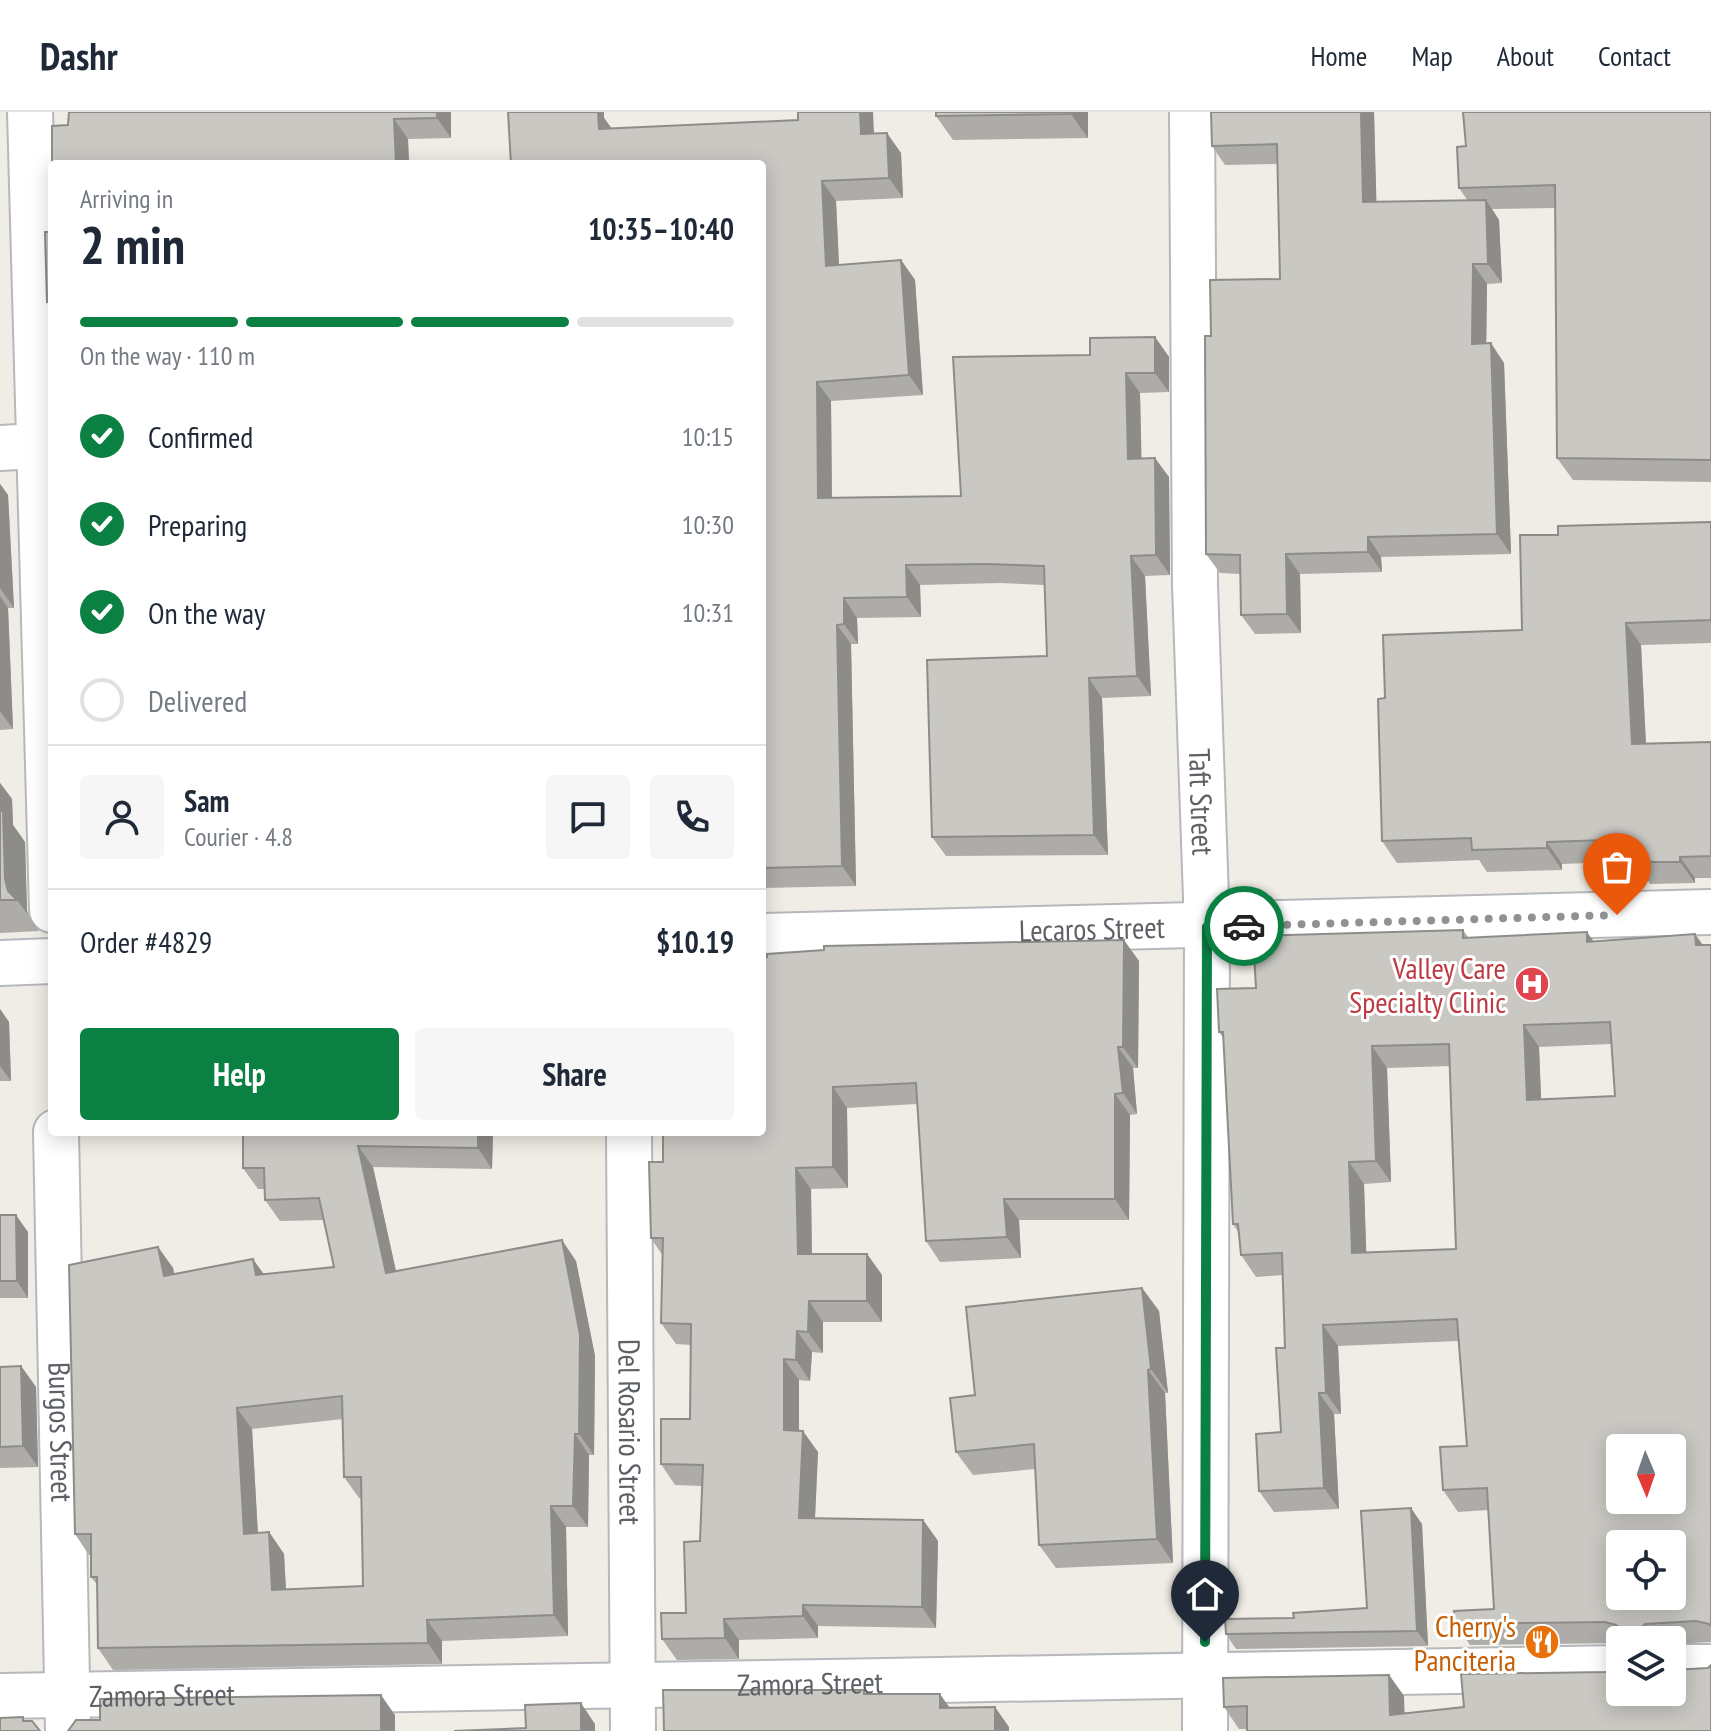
<!DOCTYPE html>
<html lang="en">
<head>
<meta charset="utf-8">
<style>
  body { margin:0; font-family:"PT Sans Narrow",sans-serif; background:#f6f6f7; color:#1f2937; height:100vh; display:flex; flex-direction:column; font-size:30px; white-space:nowrap }
  * { box-sizing:border-box; margin:0 }
  p { font-size:26px; color:#747a83 }
  .icon { flex:none; width:44px; height:44px; fill:none; stroke:currentColor; stroke-width:2; stroke-linecap:round; stroke-linejoin:round }
  .map { position:relative; flex:1; overflow:hidden }
  .panel { position:absolute; left:48px; top:48px; width:718px; height:976px; display:flex; flex-direction:column; background:#fff; border-radius:8px; box-shadow:0 4px 20px #0003 }
  .panel>* { flex:none }
  .needle { width:52px; rotate:178deg }
  .controls { position:absolute; left:1606px; top:1322px; display:grid; gap:16px }
  .controls a { display:grid; place-items:center; width:80px; height:80px; border-radius:8px; background:#fff; box-shadow:0 4px 20px #0003; font-size:40px }
  .pin { position:absolute; display:grid; place-items:center; width:68px; height:68px; color:#fff; margin:-82px -34px; border-radius:50% 50% 50% 0; rotate:-45deg; box-shadow:0 0 8px #0007 }
  .pin .icon { rotate:45deg }
  .courier { position:absolute; display:grid; place-items:center; width:80px; height:80px; margin:-40px; border:6px solid #0b8043; border-radius:50%; background:#fff; color:#222; box-shadow:0 2px 10px #0007 }
  .head em { font-style:normal; font-weight:700 }
  .head div { display:flex; flex-direction:column-reverse }
  .head { display:flex; align-items:center; justify-content:space-between; height:136px; padding:0 32px }
  h1 { font-size:52px; font-weight:700; line-height:60px }
  .bar { display:grid; grid-template-columns:repeat(4,1fr); gap:12px 8px; align-content:center; height:96px; padding:0 32px }
  .bar i { height:10px; border-radius:6px; background:#e0e1e3 }
  .bar .active { background:#0b8043 }
  .bar p { grid-column:span 4 }
  .line { display:flex; align-items:center; gap:20px; padding:0 32px; border-top:2px solid #e0e1e3 }
  .line div { flex:1 }
  .round { display:grid; place-items:center; flex:none; width:84px; height:84px; border-radius:8px; background:#f6f6f7 }
  ol { padding:0 32px; list-style:none }
  li { display:flex; align-items:center; gap:24px; height:88px }
  li p { margin-inline-start:auto }
  li .icon { padding:8px; border-radius:50%; background:#0b8043; color:#fff; stroke-width:4 }
  li:last-child { color:#747a83 }
  li i { width:44px; height:44px; border:4px solid #e0e1e3; border-radius:50% }
  .action { display:flex; gap:16px; margin-top:auto; padding:16px 32px }
  .action a { flex:1; height:92px; border-radius:8px; background:#0b8043; color:#fff; font-size:32px; font-weight:700; line-height:92px; text-align:center }
  .action a+a { background:#f6f6f7; color:#1f2937 }
  header { display:flex; align-items:center; gap:48px; box-sizing:border-box; height:112px; padding:0 40px; background:#fff; border-bottom:2px solid #e0e1e3 }
  header strong { font-size:38px }
  nav { display:flex; gap:44px; margin-inline-start:auto; font-size:28px }
  .map>svg:first-child { display:block }
</style>
</head>
<body>
<header>
<strong>Dashr</strong>
<nav><a>Home</a><a>Map</a><a>About</a><a>Contact</a></nav>
</header>
<div class="map">
<svg width="1711" height="1619" viewBox="0 0 1711 1619">
  <rect width="100%" height="100%" fill="#efede5"/>
  <g fill="none" stroke-linecap="round" stroke-linejoin="round">
    <g stroke="#b6b8bc" stroke-width="48">
      <g id="minor">
        <path d="M30,0L52,798"/>
        <path id="s1" d="M1192,0L1195,473L1207,815L1205,1619"/>
        <path d="M0,336L52,333"/>
        <path id="s2" d="M762,824L1711,800"/>
        <path d="M0,851L52,849"/>
        <path id="s3" d="M56,1020L68,1619"/>
        <path id="s4" d="M629,1020L633,1619"/>
        <path d="M1672,1555H1711"/>
        <path id="s5" d="M0,1584C540,1578 1080,1563 1620,1556"/>
      </g>
    </g>
    <use href="#minor" stroke="#fff" stroke-width="44"/>
  </g>
  <path fill="#aeaca8" fill-rule="evenodd" d="M451,0V26L408,27L409,52H52L68,13Z
    M508,0H604V6L612,17L874,22L901,41L903,86L836,89L839,153L901,148L915,168L923,283L831,289L832,386L961,384L1090,243L1155,225L1169,245V280L1140,281L1141,346L1169,365L1170,463L1145,464L1151,584L1102,586L1108,743L946,744L932,725L1047,544L1044,473L1000,471L920,473L921,505L857,506L858,532H851L856,774L762,776V52Z
    M1088,0V26L953,28L936,4Z
    M1211,0H1374L1376,90L1468,89L1459,76L1466,34L1711,0V370L1573,368L1557,346L1555,96L1492,97L1499,108L1502,171L1487,172L1486,232L1504,251L1511,442L1381,445L1382,460L1300,462L1301,521L1255,522L1241,503L1240,462L1220,461L1206,442L1211,224L1280,167L1277,52L1225,53L1212,34Z
    M0,372L8,383L14,496H8L13,617L0,618Z
    M1711,410V531L1641,533L1646,631L1711,630V766H1695V771L1650,772L1635,749L1562,752V758L1487,760L1479,748L1397,751L1382,729L1385,586L1522,518L1558,423Z
    M0,671L12,687L13,713L25,730L27,799L29,804L39,819L0,821Z
    M1463,818L1468,825L1711,833V1530L1672,1532V1528H1620V1531L1470,1533L1455,1512L1494,1497L1488,1398L1458,1400L1443,1378L1467,1334L1458,1229L1338,1234L1341,1302H1334L1339,1397L1274,1400L1259,1379L1281,1320L1285,1236L1283,1163L1256,1165L1241,1143L1239,1121L1233,1112L1224,927L1219,920L1256,876ZM1611,932L1615,984L1541,987L1539,935ZM1450,954L1456,1137L1366,1140L1364,1072L1391,1070L1387,956Z
    M762,845L1139,849L1138,956H1133L1137,1002L1130,1003L1129,1108H1019L1021,1146L940,1150L926,1129L917,992L847,996L848,1076L811,1077L812,1142H867L882,1163V1210H823V1241L812,1240L810,1269L799,1268V1319L818,1340L815,1406L923,1408L938,1429L936,1516L818,1514V1526L739,1528V1547L677,1548L662,1527L686,1501L700,1429L702,1374L675,1373L661,1352L690,1307L691,1233L676,1232L661,1211L663,1144L651,1126L663,1050Z
    M0,897L9,910L11,969H0Z
    M243,1020H493L492,1057L373,1055L396,1159L576,1149L595,1244L594,1343H589L588,1415H566L568,1524L442,1529V1552L113,1558L98,1536V1474L91,1465V1443H89L75,1422L158,1135L173,1156L174,1162H264L334,1155L324,1108L280,1109L265,1088L264,1077H258L243,1056ZM343,1307L344,1365L359,1386H362L363,1474L286,1477L284,1442L269,1420L258,1421L252,1317Z
    M0,1103L28,1120V1186H0Z
    M1142,1176L1159,1199L1168,1281H1165L1173,1451L1056,1456L1039,1433L1035,1357L973,1363L956,1340L975,1283Z
    M21,1254L36,1275L38,1355L0,1356V1255Z
    M1422,1412L1428,1534L1236,1537L1226,1522L1294,1506L1367,1496Z
    M1618,1556L1711,1619L1239,1617L1224,1595L1389,1563L1404,1584V1602L1464,1595Z"/>
  <path fill="#8d8c88" d="M437,0H451V26L437,6Z
    M592,0H604V6L612,17H599Z
    M860,0H873L875,42L861,22Z
    M1071,0H1088V26L1071,2Z
    M1361,0H1374L1377,109L1363,90Z
    M394,7L408,27L409,52H396Z
    M887,21L901,41L903,86L889,66Z
    M822,69L836,89L840,174L826,154Z
    M1486,88L1499,108L1502,171L1488,152Z
    M901,148L915,168L923,283L909,263Z
    M1473,152L1487,172L1486,251L1472,232Z
    M1155,225L1169,245V280L1155,261Z
    M1491,231L1504,251L1511,442L1497,422Z
    M1126,261L1140,281L1142,366L1128,347Z
    M817,270L831,289L832,406L818,386Z
    M1155,346L1169,365L1170,463L1156,443Z
    M0,372L8,383L14,496L0,476Z
    M1368,425L1381,445L1382,460L1368,440Z
    M1286,442L1300,462L1301,521L1287,502Z
    M1131,444L1145,464L1151,584L1137,564Z
    M906,453L920,473L921,505L907,485Z
    M0,484L8,496L13,617L0,599Z
    M844,486L857,506L858,532L844,512Z
    M1626,511L1641,533L1647,654L1632,632Z
    M837,513L851,532L856,774L842,754Z
    M1089,566L1102,586L1108,743L1094,723Z
    M0,671L12,687L13,713L25,730L27,799L29,804L17,788L8,779L5,767L0,711Z
    M1547,730L1562,752V758L1547,736Z
    M1680,745L1695,766V771L1680,750Z
    M1587,820L1602,841L1587,830Z
    M1695,822L1710,843L1696,833Z
    M1124,828L1139,849L1138,956L1123,935Z
    M0,897L9,910L11,969L0,954Z
    M1524,913L1539,935L1542,1009L1527,988Z
    M1372,934L1387,956L1391,1070L1376,1049Z
    M1118,935L1133,956L1137,1002L1123,981Z
    M833,975L847,996L848,1076L833,1055Z
    M1115,982L1130,1003L1129,1108L1115,1087Z
    M478,1020H493L492,1057L478,1036Z
    M358,1034L373,1055L401,1182L386,1161Z
    M1349,1050L1364,1072L1367,1162L1352,1141Z
    M796,1056L811,1077L812,1163L798,1142Z
    M1004,1087L1019,1108L1021,1146L1007,1125Z
    M16,1103L28,1120V1186L17,1169Z
    M562,1128L576,1149L595,1244L594,1343L579,1322Z
    M158,1135L173,1156L179,1185L164,1164Z
    M867,1142L882,1163V1210L867,1189Z
    M253,1147L268,1168L256,1163Z
    M1142,1176L1159,1199L1168,1281L1151,1257Z
    M809,1189L823,1210V1241L808,1220Z
    M1323,1213L1338,1234L1341,1302L1326,1281Z
    M797,1219L812,1240L810,1269L796,1248Z
    M784,1247L799,1268V1339L784,1318Z
    M21,1254L36,1275L38,1355L23,1334Z
    M1148,1258L1165,1281L1173,1451L1157,1427Z
    M1319,1281L1334,1302L1339,1397L1324,1376Z
    M237,1296L252,1317L259,1443L244,1422Z
    M803,1319L818,1340L814,1427L799,1406Z
    M575,1322L589,1343L588,1415L573,1394Z
    M551,1394L566,1415L568,1524L554,1503Z
    M1411,1396L1422,1412L1428,1534L1417,1519Z
    M923,1408L938,1429L936,1516L922,1495Z
    M269,1420L284,1442L287,1499L272,1478Z
    M803,1493L818,1514V1526L803,1504Z
    M724,1507L739,1528V1547L725,1526Z
    M427,1508L442,1529V1552L428,1531Z
    M1389,1563L1404,1584L1405,1619L1390,1603Z
    M940,1582L954,1602L940,1596Z
    M381,1583L395,1603V1619H381Z
    M581,1591L595,1612V1619H581Z
    M995,1595L1009,1615V1619H995Z"/>
  <path fill="#cac8c3" stroke="#8d8c88" stroke-width="2" fill-rule="evenodd" d="M69,0H437V6L394,7L396,52H52V14L68,13Z
    M508,0H598L599,17L798,8V0H860L861,22L887,21L889,66L822,69L826,154L901,148L909,263L817,270L818,386L961,384L953,245L1090,243V226L1155,225V261H1126L1128,347L1155,346L1156,443L1131,444L1137,564L1089,566L1094,723L932,725L927,548L1047,544L1044,454L986,452L906,453L907,485L844,486V512L837,513L842,754L762,756V52H511Z
    M936,0H1071V2L936,4Z
    M1211,0H1361L1363,90L1486,88L1488,152H1473L1472,232L1491,231L1497,422L1368,425V440L1286,442L1287,502L1241,503L1240,443L1206,442L1205,224H1211L1210,168L1280,167L1277,32L1212,34Z
    M1463,0H1711V348L1557,346L1555,73L1459,76L1457,35L1466,34Z
    M45,120H52V189L47,190Z
    M1711,410V508L1626,511L1632,632L1711,630V744L1680,745V750H1635V727L1547,730V736L1472,738L1471,726L1382,729L1378,587L1385,586L1383,523L1522,518L1520,423H1558V414Z
    M0,699H3L5,767L8,779L17,788H0Z
    M1463,818V826L1587,820V830L1695,822L1696,833H1711V1514L1709,1512L1696,1509L1645,1512L1635,1522L1634,1528H1628L1626,1521L1616,1513L1605,1510L1455,1512L1454,1499L1494,1497L1487,1376L1443,1378L1440,1335L1467,1334L1457,1207L1323,1213L1326,1281H1319L1324,1376L1259,1379L1256,1322L1281,1320L1276,1236H1285L1282,1141L1241,1143L1238,1112H1233L1223,920H1219L1217,877L1256,876L1253,824ZM1610,910L1615,984L1527,988L1524,913ZM1449,932L1456,1137L1352,1141L1349,1050L1376,1049L1372,934ZM1620,1336H1672V1388H1620ZM1620,1432H1672V1484H1620Z
    M1124,828L1123,935H1118L1123,981L1115,982V1087H1004L1007,1125L926,1129L916,971L833,975V1055L796,1056L798,1142H867V1189H809L808,1220L797,1219L796,1248L784,1247V1318L803,1319L799,1406L923,1408L922,1495L803,1493V1504L724,1507L725,1526L662,1527L661,1501H686L684,1430L700,1429L703,1353L661,1352V1307H690L691,1212L661,1211L663,1126H651L649,1050H663V1020H762V845H767V842L824,838V834Z
    M243,1020H478V1036L358,1034L386,1161L562,1128L580,1223L579,1322H575L573,1394H551L554,1503L427,1508L428,1531L98,1536L97,1465H91V1422H75L69,1153L158,1135L164,1164L253,1147L256,1163L334,1155L319,1086L265,1088L264,1056H243ZM342,1284L344,1365H361L363,1474L272,1478L269,1420L244,1422L237,1296Z
    M0,1103H16L17,1169H0Z
    M1142,1176L1151,1257L1148,1258L1157,1427L1039,1433L1034,1332L956,1340L950,1286L975,1283L966,1195Z
    M21,1254L23,1334L0,1335V1255Z
    M1411,1396L1417,1519L1226,1522L1225,1507L1294,1506L1293,1501L1367,1496L1361,1399Z
    M1711,1553V1619H1247V1594L1224,1595L1223,1566L1389,1563L1390,1603L1464,1595L1461,1562L1606,1560L1620,1554V1580H1672V1558L1708,1556Z
    M663,1578H864V1582H940V1596L995,1595V1619H664Z
    M381,1583V1619H68L76,1608H100V1587Z
    M581,1591V1619H454L526,1616L525,1593Z
    M23,1605V1609H32L40,1619H0V1606Z"/>
  <g fill="none" stroke-linecap="round" stroke-linejoin="round">
    <path stroke="#909292" stroke-width="8" stroke-dasharray="0 14.4" d="M1244,814L1617,803"/>
    <path stroke="#0b8043" stroke-width="10" d="M1205,1530L1207,815L1244,814"/>
  </g>
  <defs>
    <g id="hospital-disc" transform="scale(1.8)"><circle r="9.5" fill="#e0444e" stroke="#fff"/><path d="M-5-5h3v3.5h4V-5h3V5h-3V1.5h-4V5h-3Z" fill="#fff"/></g>
    <g id="restaurant-disc" transform="scale(1.8)"><circle r="9.5" fill="#e8710a" stroke="#fff"/><path d="M-5-6h1v4h1v-4h1v4h1v-4h1v5L-1.5 .5V6h-2V.5L-5-1ZM5-6V6H3V1.5H1.5Q1.5-4 5-6Z" fill="#fff"/></g>
  </defs>
  <g fill-rule="evenodd">
    <use href="#hospital-disc" x="1532" y="872"/>
    <use href="#restaurant-disc" x="1542" y="1530"/>
  </g>
  <g text-anchor="middle" dominant-baseline="central" stroke-width="6" stroke-linejoin="round" paint-order="stroke">
    <g font-size="30" fill="#5d6166" stroke="#fff">
      <text stroke="none"><textPath href="#s1" startOffset="690">Taft Street</textPath></text>
      <text stroke="none"><textPath href="#s2" startOffset="330">Lecaros Street</textPath></text>
      <text stroke="none"><textPath href="#s4" startOffset="300">Del Rosario Street</textPath></text>
      <text stroke="none"><textPath href="#s3" startOffset="300">Burgos Street</textPath></text>
      <text stroke="none"><textPath href="#s5" startOffset="810">Zamora Street</textPath></text>
      <text stroke="none"><textPath href="#s5" startOffset="162">Zamora Street</textPath></text>
    </g>
    <g font-size="30" fill="#be3a42" stroke="#fff" text-anchor="end">
      <text x="1506" y="855">Valley Care<tspan x="1506" dy="34">Specialty Clinic</tspan></text>
    </g>
    <g font-size="30" fill="#c56008" stroke="#fff" text-anchor="end">
      <text x="1516" y="1513">Cherry's<tspan x="1516" dy="34">Panciteria</tspan></text>
    </g>
  </g>
</svg>
<div class="controls">
<a><svg class="needle" viewBox="-14 -14 28 28"><path d="M0-13l5 13h-10z" fill="#e53935"/><path d="M0 13l5-13h-10z" fill="#747a83"/></svg></a>
<a><svg class="icon" aria-label="locate" viewBox="0 0 24 24"><circle cx="12" cy="12" r="6"/><path d="M12 2v4M12 18v4M2 12h4M18 12h4"/></svg></a>
<a><svg class="icon" aria-label="layers" viewBox="0 0 24 24"><path d="M12 4l9 5-9 5-9-5zM3 14l9 5 9-5"/></svg></a>
</div>
<div class="pin" style="left:1617px;top:803px;background:#ea580c"><svg class="icon" aria-label="bag" viewBox="0 0 24 24"><path d="M5 8h14l-1 12H6zM9 8a3 3 0 0 1 6 0"/></svg></div>
<div class="pin" style="left:1205px;top:1530px;background:#1f2937"><svg class="icon" aria-label="home" viewBox="0 0 24 24"><path d="M3 11l9-7 9 7M6 9v11h12V9"/></svg></div>
<div class="courier" style="left:1244px;top:814px"><svg class="icon" aria-label="car" viewBox="0 0 24 24"><path d="M5 17H2v-5l4-1 3-4h7l3 4 3 1v5h-3M9 17h6M6 11h13"/><circle cx="7" cy="17" r="2"/><circle cx="17" cy="17" r="2"/></svg></div>
<section class="panel">
<div class="head"><div><h1>2 min</h1><p>Arriving in</p></div><em>10:35–10:40</em></div>
<div class="bar"><i class="active"></i><i class="active"></i><i class="active"></i><i></i><p>On the way · 110 m</p></div>
<ol>
<li><svg class="icon" aria-label="check" viewBox="0 0 24 24"><path d="M5 12l5 5 9-10"/></svg>Confirmed<p>10:15</p></li>
<li><svg class="icon" aria-label="check" viewBox="0 0 24 24"><path d="M5 12l5 5 9-10"/></svg>Preparing<p>10:30</p></li>
<li><svg class="icon" aria-label="check" viewBox="0 0 24 24"><path d="M5 12l5 5 9-10"/></svg>On the way<p>10:31</p></li>
<li><i></i>Delivered</li>
</ol>
<div class="line" style="height:144px"><a class="round"><svg class="icon" aria-label="person" viewBox="0 0 24 24"><circle cx="12" cy="8" r="4"/><path d="M4 21q1-7 8-7t8 7"/></svg></a><div><b>Sam</b><p>Courier · 4.8</p></div><a class="round"><svg class="icon" aria-label="chat" viewBox="0 0 24 24"><path d="M4 5h16v11H9l-5 4z"/></svg></a><a class="round"><svg class="icon" aria-label="phone" viewBox="0 0 24 24"><path d="M5 4h4l2 5-3 2q2 4 5 5l2-3 5 2v4C11 20 4 13 5 4z"/></svg></a></div>
<div class="line" style="height:104px"><div>Order #4829</div><b>$10.19</b></div>
<div class="action"><a>Help</a><a>Share</a></div>
</section>
</div>
</body>
</html>
